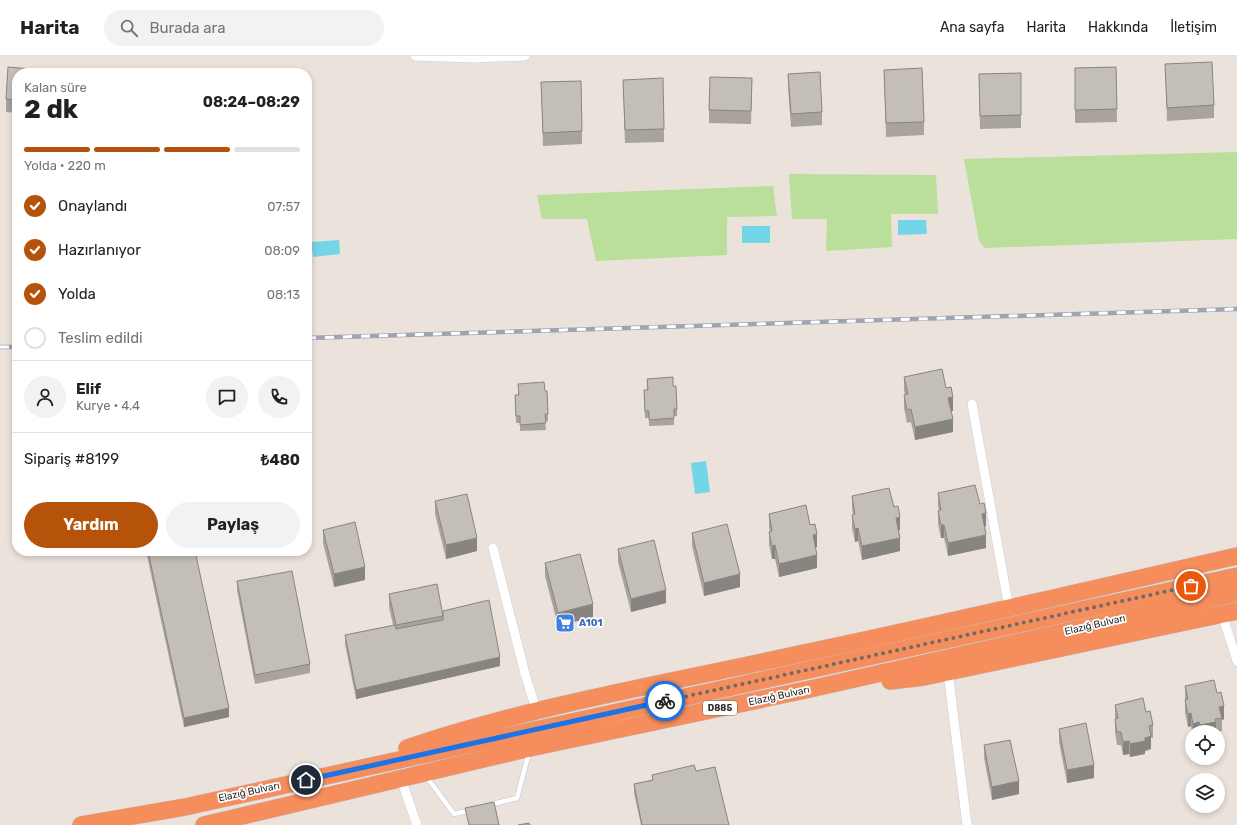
<!DOCTYPE html>
<html lang="tr">
<head>
<meta charset="utf-8">
<style>
  body { margin:0; font-family:Rubik,sans-serif; background:#f2f2f2; color:#202124; height:100vh; display:flex; flex-direction:column; font-size:15px; white-space:nowrap }
  * { box-sizing:border-box; margin:0 }
  p { font-size:13px; color:#757577 }
  .icon { flex:none; width:22px; height:22px; fill:none; stroke:currentColor; stroke-width:2; stroke-linecap:round; stroke-linejoin:round }
  .map { position:relative; flex:1; overflow:hidden }
  .drawer { position:absolute; left:12px; top:12px; width:300px; height:488px; display:flex; flex-direction:column; background:#fff; border-radius:16px; box-shadow:0 2px 6px #0003 }
  .drawer>* { flex:none }
  .controls { position:absolute; left:1185px; top:669px; display:grid; gap:8px }
  .controls a { display:grid; place-items:center; width:40px; height:40px; border-radius:50%; background:#fff; box-shadow:0 2px 6px #0003; font-size:20px }
  .pin { position:absolute; display:grid; place-items:center; width:34px; height:34px; color:#fff; margin:-17px; border:2px solid #fff; border-radius:50%; box-shadow:0 1px 4px #0007 }
  .courier { position:absolute; display:grid; place-items:center; width:40px; height:40px; margin:-20px; border:3px solid #1a73e8; border-radius:50%; background:#fff; color:#222; box-shadow:0 1px 5px #0007 }
  .overview em { font-style:normal; font-weight:700 }
  .overview div { display:flex; flex-direction:column-reverse }
  .overview { display:flex; align-items:center; justify-content:space-between; height:68px; padding:0 12px }
  h1 { font-size:26px; font-weight:700; line-height:30px }
  .bar { display:grid; grid-template-columns:repeat(4,1fr); gap:6px 4px; align-content:center; height:48px; padding:0 12px }
  .bar i { height:5px; border-radius:3px; background:#e0e0e0 }
  .bar .current { background:#b45309 }
  .bar p { grid-column:span 4 }
  .line { display:flex; align-items:center; gap:10px; padding:0 12px; border-top:1px solid #e0e0e0 }
  .line div { flex:1 }
  .round { display:grid; place-items:center; flex:none; width:42px; height:42px; border-radius:21px; background:#f2f2f2 }
  ol { padding:0 12px; list-style:none }
  li { display:flex; align-items:center; gap:12px; height:44px }
  li p { margin-inline-start:auto }
  li .icon { padding:4px; border-radius:50%; background:#b45309; color:#fff; stroke-width:4 }
  li:last-child { color:#757577 }
  li i { width:22px; height:22px; border:2px solid #e0e0e0; border-radius:50% }
  .button { display:flex; gap:8px; margin-top:auto; padding:8px 12px }
  .button a { flex:1; height:46px; border-radius:24px; background:#b45309; color:#fff; font-size:16px; font-weight:700; line-height:46px; text-align:center }
  .button a+a { background:#f2f2f2; color:#202124 }
  header { display:flex; align-items:center; gap:24px; box-sizing:border-box; height:56px; padding:0 20px; background:#fff; border-bottom:1px solid #e0e0e0 }
  header strong { font-size:19px }
  nav { display:flex; gap:22px; margin-inline-start:auto; font-size:14px }
  .search { width:280px; height:36px; background:#f2f2f2; display:flex; align-items:center; gap:10px; box-sizing:border-box; padding:0 14px; border-radius:22px; color:#757577; font-size:15px }
  .map>svg:first-child { display:block }
</style>
</head>
<body>
<header>
<strong>Harita</strong>
<div class="search"><svg class="icon" aria-label="search" viewBox="0 0 24 24"><circle cx="10" cy="10" r="6"/><path d="M15 15l6 6"/></svg>Burada ara</div>
<nav><a>Ana sayfa</a><a>Harita</a><a>Hakkında</a><a>İletişim</a></nav>
</header>
<div class="map">
<svg width="1237" height="769" viewBox="0 0 1237 769">
  <rect width="100%" height="100%" fill="#ebe2dc"/>
  <path fill="#b9df9b" d="M1237,96V183L985,192L979,185L964,103Z
    M789,118L936,119L938,158H891L892,191L826,195L827,163H792Z
    M773,130L777,160L727,161V199L596,205L587,163H542L537,139Z"/>
  <path fill="#73d5e8" d="M898,164H926L927,178L898,179Z
    M742,170H770V187H742Z
    M339,184L340,198L313,201L311,186Z
    M706,405L710,436L695,438L691,407Z"/>
  <g fill="none" stroke-linecap="round" stroke-linejoin="round">
    <g stroke="#cacfda" stroke-width="6">
      <path id="lane" d="M426,720L454,758L471,754
        M489,749L517,742L529,696"/>
    </g>
    <g stroke="#cacfda" stroke-width="10">
      <path id="street" d="M415,0L473,2L525,0
        M972,348L1009,552
        M493,492L525,618L537,656
        M1222,558L1237,605
        M948,616L967,769
        M401,723L417,769"/>
    </g>
    <g stroke="#c3c3c3" stroke-width="18">
      <path id="highway" d="M890,625L924,621L1237,555
        M407,692C532,650 662,628 790,600C939,569 1088,534 1237,500
        M81,769L185,751L1237,520
        M204,769L530,692L810,633L1237,537"/>
    </g>
    <use href="#lane" stroke="#fff" stroke-width="4.5"/>
    <use href="#street" stroke="#fff" stroke-width="9"/>
    <use href="#highway" stroke="#f58e5c" stroke-width="17"/>
    <g stroke="#9fa4b2" stroke-width="4.5">
      <path id="rail" d="M307,282L1237,253
        M0,291H17"/>
    </g>
    <use href="#rail" stroke="#fff" stroke-width="3" stroke-dasharray="9" stroke-linecap="butt"/>
  </g>
  <path fill="#a8a39d" d="M1165,8L1214,49V62L1167,65Z
    M1116,11L1117,66L1075,67V12Z
    M884,14L924,66V79L886,81Z
    M17,17V57L6,56V43Z
    M1021,17V72L980,73L979,18Z
    M788,18L822,56V69L791,71L788,31Z
    M623,24L664,73V86L625,87Z
    M541,26L582,75V88L543,90Z
    M752,35L751,68L709,67V54Z
    M904,321L946,332L953,355H951L953,376L915,384L911,366L907,367L904,352V339H905L904,334Z
    M647,323L673,330L677,353V360H674V369L649,370V362H645L644,340V334H647Z
    M518,328L545,335L548,358V365H545L546,374L520,375V367H516L515,346V339H518Z
    M938,437L980,448L986,470L985,471L986,492L948,500L944,482H941L938,468V455H939L938,450Z
    M852,440L894,451L900,474H899L900,495L862,504L858,485L855,486L852,472V459H853L852,453Z
    M435,445L477,495L446,503L435,458Z
    M769,458L810,469L817,491L815,492L817,512L779,521L775,503H772L769,489V476H770L769,471Z
    M323,474L365,524L334,531L323,487Z
    M692,477L740,531L704,540L692,490Z
    M618,493L666,547L631,556L618,506Z
    M146,495H195L229,661L184,671Z
    M545,507L593,561L558,570L545,520Z
    M237,525L310,608V617L255,628L237,534Z
    M389,538L443,555L500,610L356,643L345,588V579L393,569L389,551Z
    M1185,630L1217,637L1224,663L1222,664V675L1216,676H1192L1191,670L1188,671L1185,657Z
    M1115,649L1146,656L1153,669V682H1151V693L1145,695V698L1130,701L1129,698L1123,699L1121,689H1117L1115,676Z
    M1059,673L1094,722L1067,727L1059,686Z
    M984,689L1019,738L992,744L984,702Z
    M696,715L729,769H641L634,737V728L652,724V719Z"/>
  <path fill="#888580" d="M308,32V45L307,56V43Z
    M953,341V355L948,356V342Z
    M953,363V376L915,384V371Z
    M986,457V470L982,471V458Z
    M900,461V474L896,475V462Z
    M941,469H944V482H941Z
    M858,472V485L855,486V473Z
    M817,478V491L813,492V479Z
    M986,479V492L948,500V487Z
    M477,482V495L446,503V489Z
    M900,482V495L862,504V490Z
    M775,489V503H772V490Z
    M817,499V512L779,521V508Z
    M365,511V524L334,531V518Z
    M740,518V531L704,540V527Z
    M666,534V547L631,556V543Z
    M593,548V561L558,570V557Z
    M500,601V610L356,643V634Z
    M1224,650V663L1222,664L1219,651Z
    M229,652V661L184,671V662Z
    M1191,657V670L1188,671V658Z
    M1199,666V676H1193V668Z
    M1216,666V676H1200V669Z
    M1151,680V693L1145,695V698L1130,701V688L1145,682Z
    M1129,685V698L1123,699V686Z
    M1094,709V722L1067,727V714Z
    M1019,725V738L992,744V731Z"/>
  <path fill="#c3beb7" stroke="#888580" d="M1212,6L1214,49L1167,52L1165,8Z
    M8,11L55,15V17H17V44L6,43Z
    M1116,11L1117,53L1075,54V12Z
    M922,12L924,66L886,67L884,14Z
    M820,16L822,56L791,58L788,18Z
    M1021,17V59L980,60L979,18Z
    M710,21L752,22L751,55L709,54Z
    M663,22L664,73L625,74L623,24Z
    M581,25L582,75L543,77L541,26Z
    M307,32H308L307,43Z
    M942,313L946,332L951,331L953,341L948,342L953,363L915,371L911,353L907,354L904,339L908,338L904,321Z
    M673,321V330H676L677,353H674V362L649,364V355H645L644,334H648L647,323Z
    M544,326L545,335H547L548,358H545L546,367L520,369V360H516L515,339H519L518,328Z
    M975,429L980,448L984,447L986,457L982,458L986,479L948,487L944,469H941L938,455L941,454L938,437Z
    M889,432L894,451L898,450L900,461L896,462L900,482L862,490L858,472L855,473L852,459L855,458L852,440Z
    M467,438L477,482L446,489L435,445Z
    M806,449L810,469L815,468L817,478L813,479L817,499L779,508L775,489L772,490L769,476L772,475L769,458Z
    M355,466L365,511L334,518L323,474Z
    M727,468L740,518L704,527L692,477Z
    M654,484L666,534L631,543L618,493Z
    M148,495H195L229,652L184,662Z
    M580,498L593,548L558,557L545,507Z
    M292,515L310,608L255,619L237,525Z
    M437,528L443,560L396,569L389,538Z
    M489,544L500,601L356,634L345,579L395,569L396,573L443,564V555Z
    M1214,624L1217,637L1221,636L1224,650L1219,651L1222,662L1215,663L1216,666L1200,669L1199,666L1193,668L1191,657L1188,658L1185,644L1188,643L1185,630Z
    M1143,642L1146,656L1150,655L1153,669L1149,670L1151,680L1145,682V685L1130,688L1129,685L1123,686L1121,676H1117L1115,663L1118,662L1115,649Z
    M1086,667L1094,709L1067,714L1059,673Z
    M1010,684L1019,725L992,731L984,689Z
    M694,709L696,715L715,711L729,769H642L634,728L653,724L652,719Z
    M494,746L499,769H469L465,752Z
    M529,767L530,769H518Z"/>
  <g fill="none" stroke-linecap="round" stroke-linejoin="round">
    <path stroke="#6d6a68" stroke-width="4" stroke-dasharray="0 7.2" d="M665,645L1191,530"/>
    <path stroke="#1a73e8" stroke-width="5" d="M306,724L665,645"/>
  </g>
  <defs>
    <g id="supermarket-square" transform="scale(1)"><rect x="-9" y="-9" width="18" height="18" rx="4" fill="#3f7fe0" stroke="#fff"/><path d="M-6-5.5h2.5l.6 2H6L4.5 2H-2.5L-4.4-4H-6ZM-1.5 3.2a1.3 1.3 0 1 0 .1 0ZM3 3.2a1.3 1.3 0 1 0 .1 0Z" fill="#fff"/></g>
  </defs>
  <g fill-rule="evenodd">
    <use href="#supermarket-square" x="565" y="567"/>
  </g>
  <g text-anchor="middle" dominant-baseline="central" stroke-width="3.5" stroke-linejoin="round" paint-order="stroke">
    <rect fill="#fff" stroke="#696969" stroke-width="1" x="703" y="645" width="34" height="14" rx="3"/>
    <g font-size="9" font-weight="bold" fill="#292929">
      <text x="720" y="652">D885</text>
    </g>
    <g font-size="10" font-weight="bold" fill="#366cbe" stroke="#fff" text-anchor="start">
      <text x="579" y="567">A101</text>
    </g>
    <g font-size="10" fill="#292929" stroke="#fff">
      <text transform="translate(1095 569) rotate(-13)">Elazığ Bulvarı</text>
      <text transform="translate(779 640) rotate(-12)">Elazığ Bulvarı</text>
      <text transform="translate(249 736) rotate(-12)">Elazığ Bulvarı</text>
    </g>
  </g>
</svg>
<div class="controls">
<a><svg class="icon" aria-label="locate" viewBox="0 0 24 24"><circle cx="12" cy="12" r="6"/><path d="M12 2v4M12 18v4M2 12h4M18 12h4"/></svg></a>
<a><svg class="icon" aria-label="layers" viewBox="0 0 24 24"><path d="M12 4l9 5-9 5-9-5zM3 14l9 5 9-5"/></svg></a>
</div>
<div class="pin" style="left:1191px;top:530px;background:#ea580c"><svg class="icon" aria-label="bag" viewBox="0 0 24 24"><path d="M5 8h14l-1 12H6zM9 8a3 3 0 0 1 6 0"/></svg></div>
<div class="pin" style="left:306px;top:724px;background:#1f2937"><svg class="icon" aria-label="home" viewBox="0 0 24 24"><path d="M3 11l9-7 9 7M6 9v11h12V9"/></svg></div>
<div class="courier" style="left:665px;top:645px"><svg class="icon" aria-label="bike" viewBox="0 0 24 24"><circle cx="6" cy="16" r="4"/><circle cx="18" cy="16" r="4"/><path d="M6 16l4-8h5l3 8M10 8l3 8H6M13 5h3"/></svg></div>
<section class="drawer">
<div class="overview"><div><h1>2 dk</h1><p>Kalan süre</p></div><em>08:24–08:29</em></div>
<div class="bar"><i class="current"></i><i class="current"></i><i class="current"></i><i></i><p>Yolda · 220 m</p></div>
<ol>
<li><svg class="icon" aria-label="check" viewBox="0 0 24 24"><path d="M5 12l5 5 9-10"/></svg>Onaylandı<p>07:57</p></li>
<li><svg class="icon" aria-label="check" viewBox="0 0 24 24"><path d="M5 12l5 5 9-10"/></svg>Hazırlanıyor<p>08:09</p></li>
<li><svg class="icon" aria-label="check" viewBox="0 0 24 24"><path d="M5 12l5 5 9-10"/></svg>Yolda<p>08:13</p></li>
<li><i></i>Teslim edildi</li>
</ol>
<div class="line" style="height:72px"><a class="round"><svg class="icon" aria-label="person" viewBox="0 0 24 24"><circle cx="12" cy="8" r="4"/><path d="M4 21q1-7 8-7t8 7"/></svg></a><div><b>Elif</b><p>Kurye · 4.4</p></div><a class="round"><svg class="icon" aria-label="chat" viewBox="0 0 24 24"><path d="M4 5h16v11H9l-5 4z"/></svg></a><a class="round"><svg class="icon" aria-label="phone" viewBox="0 0 24 24"><path d="M5 4h4l2 5-3 2q2 4 5 5l2-3 5 2v4C11 20 4 13 5 4z"/></svg></a></div>
<div class="line" style="height:52px"><div>Sipariş #8199</div><b>₺480</b></div>
<div class="button"><a>Yardım</a><a>Paylaş</a></div>
</section>
</div>
</body>
</html>
